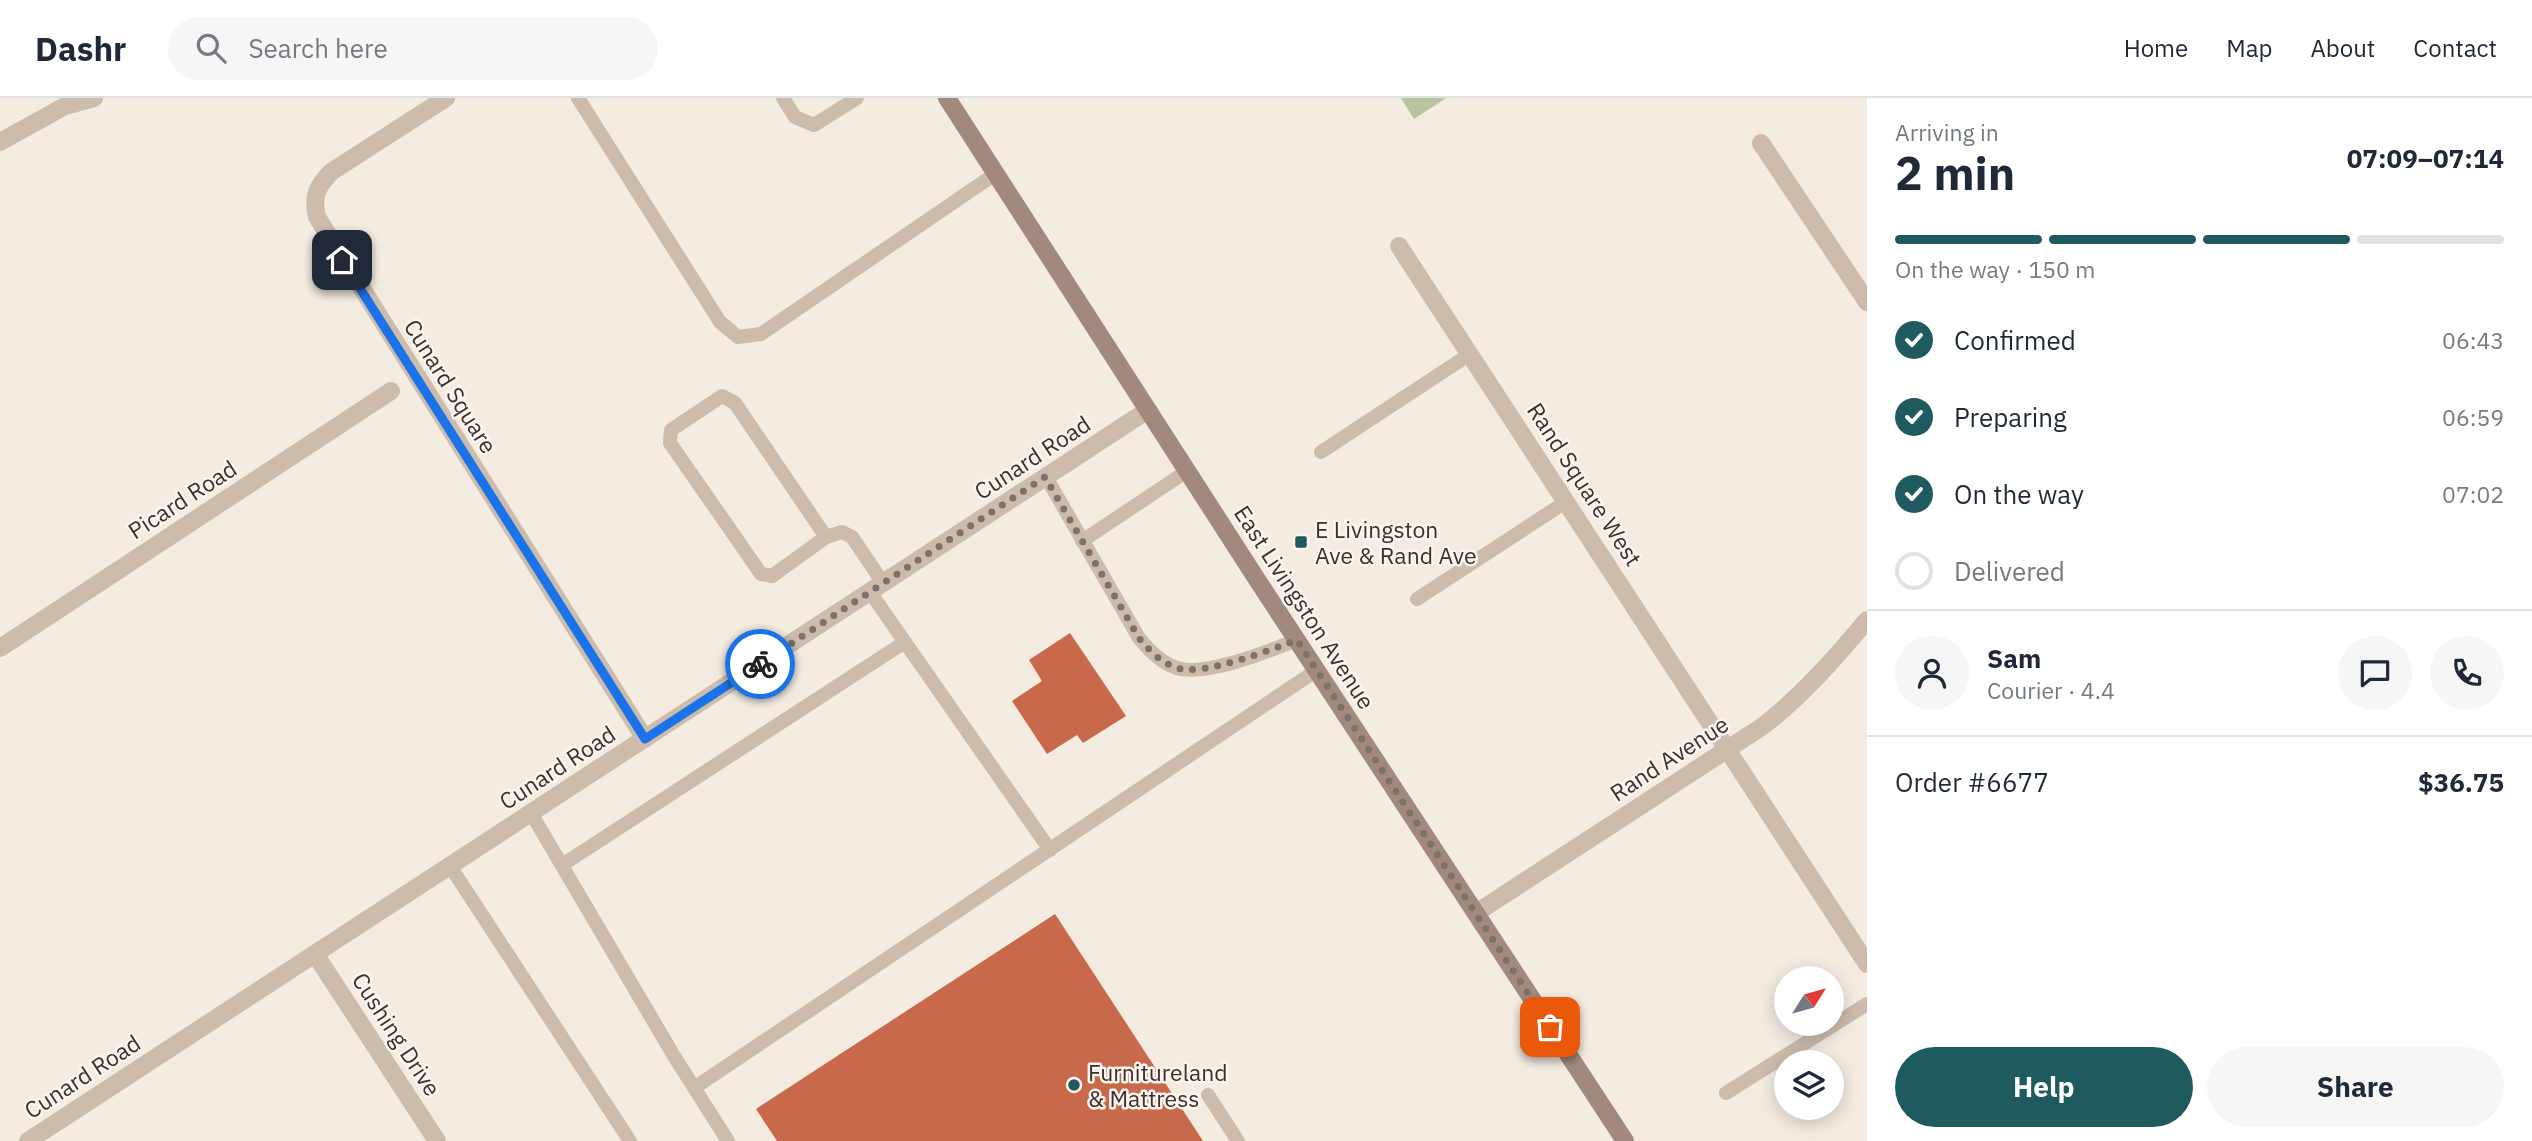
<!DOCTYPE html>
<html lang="en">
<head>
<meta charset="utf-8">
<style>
  body { margin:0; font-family:"IBM Plex Sans",sans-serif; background:#f6f6f7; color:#1f2937; height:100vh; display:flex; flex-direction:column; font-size:26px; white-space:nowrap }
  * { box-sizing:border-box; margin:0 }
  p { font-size:23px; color:#747a83 }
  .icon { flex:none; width:38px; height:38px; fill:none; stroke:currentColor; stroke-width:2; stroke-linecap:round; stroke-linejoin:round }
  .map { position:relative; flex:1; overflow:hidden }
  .panel { display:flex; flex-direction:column; background:#fff; width:665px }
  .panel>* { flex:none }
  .needle { width:46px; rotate:53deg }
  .controls { position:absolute; left:1774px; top:868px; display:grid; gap:14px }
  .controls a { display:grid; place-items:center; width:70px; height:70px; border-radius:50%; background:#fff; box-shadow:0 4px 18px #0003; font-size:35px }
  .pin { position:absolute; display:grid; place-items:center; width:60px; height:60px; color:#fff; margin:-30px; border-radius:14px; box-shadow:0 4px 10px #0006 }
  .courier { position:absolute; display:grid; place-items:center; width:70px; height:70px; margin:-35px; border:5px solid #1a73e8; border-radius:50%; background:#fff; color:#222; box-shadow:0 2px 9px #0007 }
  .summary em { font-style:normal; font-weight:800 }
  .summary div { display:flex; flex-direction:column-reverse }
  .summary { display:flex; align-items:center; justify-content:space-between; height:119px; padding:0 28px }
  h1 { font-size:46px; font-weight:800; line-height:52px }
  .bar { display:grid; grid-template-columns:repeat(4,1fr); gap:10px 7px; align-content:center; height:84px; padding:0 28px }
  .bar i { height:9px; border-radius:5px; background:#e0e1e3 }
  .bar .on { background:#1f5a5e }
  .bar p { grid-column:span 4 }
  .line { display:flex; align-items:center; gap:18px; padding:0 28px; border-top:2px solid #e0e1e3 }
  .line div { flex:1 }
  .round { display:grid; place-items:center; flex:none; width:74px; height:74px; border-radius:37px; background:#f6f6f7 }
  ol { padding:0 28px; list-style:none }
  li { display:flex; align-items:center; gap:21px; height:77px }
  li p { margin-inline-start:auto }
  li .icon { padding:7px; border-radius:50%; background:#1f5a5e; color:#fff; stroke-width:4 }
  li:last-child { color:#747a83 }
  li i { width:38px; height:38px; border:4px solid #e0e1e3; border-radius:50% }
  .cta { display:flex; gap:14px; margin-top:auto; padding:14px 28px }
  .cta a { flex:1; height:80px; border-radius:42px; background:#1f5a5e; color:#fff; font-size:28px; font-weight:800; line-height:80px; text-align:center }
  .cta a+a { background:#f6f6f7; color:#1f2937 }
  header { display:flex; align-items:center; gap:42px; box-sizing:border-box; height:98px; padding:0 35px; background:#fff; border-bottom:2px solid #e0e1e3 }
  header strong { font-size:33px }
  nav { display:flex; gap:38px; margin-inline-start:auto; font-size:24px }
  .search { width:490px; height:63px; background:#f6f6f7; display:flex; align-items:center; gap:18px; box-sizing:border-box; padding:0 24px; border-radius:38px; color:#747a83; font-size:26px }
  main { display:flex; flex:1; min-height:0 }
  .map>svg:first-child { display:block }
</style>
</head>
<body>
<header>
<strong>Dashr</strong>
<div class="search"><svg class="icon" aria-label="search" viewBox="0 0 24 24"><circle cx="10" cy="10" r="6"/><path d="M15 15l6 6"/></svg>Search here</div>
<nav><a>Home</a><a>Map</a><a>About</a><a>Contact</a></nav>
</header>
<main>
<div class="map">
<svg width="1867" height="1043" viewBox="0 0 1867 1043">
  <rect width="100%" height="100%" fill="#f4ebe1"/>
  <path fill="#b8c4a0" d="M1401,0H1446L1414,21Z"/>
  <path fill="#c8694b" d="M1070,535L1126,618L1083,645L1077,637L1047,656L1012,603L1042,583L1029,562Z
    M1055,816L1203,1043H777L756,1011Z"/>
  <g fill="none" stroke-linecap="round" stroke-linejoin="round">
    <path stroke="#cdbbac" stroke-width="14" d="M578,0L720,224L738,239L761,236L995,76
      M783,0L795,19L814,27L857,0
      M1321,354L1470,256
      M1046,379L1139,540C1149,552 1161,565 1177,570C1205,579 1269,553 1297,542
      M826,439L735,305L722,298L671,332L670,345L761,476L772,478L826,439L842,434L852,439L883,485
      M1082,443L1187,373
      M870,494L1050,752
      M1417,501L1567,403
      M531,715L674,958L728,1043
      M562,767L905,544
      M450,768L630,1043
      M694,990L1317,572
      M1726,995L1867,906
      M1208,997L1238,1043"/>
    <path stroke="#cdbbac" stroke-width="18" d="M446,0L331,74C317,89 312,98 317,119L645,641
      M0,44L65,8L94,0
      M1761,45L1867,204
      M1399,148L1867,866
      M0,550L391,293
      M1476,815L1763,628C1803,597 1834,561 1867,522
      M315,856L437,1043
      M28,1043L1148,312"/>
    <path stroke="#a18a7d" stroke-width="18" d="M947,0L1256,480L1625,1043"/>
  </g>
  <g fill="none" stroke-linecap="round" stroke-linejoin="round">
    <path stroke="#7c716b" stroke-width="7" stroke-dasharray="0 12.6" d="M760,566L1045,379L1139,540C1149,552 1161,565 1177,570C1204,578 1270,552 1297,542L1550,929"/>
    <path stroke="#1a73e8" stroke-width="9" d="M342,162L645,641L760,566"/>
  </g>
  <g fill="#1f5a5e" stroke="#fbf5ee" stroke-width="2.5">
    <rect x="1294" y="437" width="14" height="14" rx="3.5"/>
    <circle cx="1074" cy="987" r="7"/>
  </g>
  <g text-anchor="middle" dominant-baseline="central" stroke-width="5" stroke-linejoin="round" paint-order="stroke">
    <g font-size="23" fill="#3b302b" stroke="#fbf5ee">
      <text transform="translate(451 288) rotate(58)">Cunard Square</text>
      <text transform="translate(1032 359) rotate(-33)">Cunard Road</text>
      <text transform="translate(1585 386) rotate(57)">Rand Square West</text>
      <text transform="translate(182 401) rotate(-33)">Picard Road</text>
      <text transform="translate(1305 509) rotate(57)">East Livingston Avenue</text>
      <text transform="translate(1669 660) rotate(-33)">Rand Avenue</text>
      <text transform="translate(557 669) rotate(-33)">Cunard Road</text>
      <text transform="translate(397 936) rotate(57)">Cushing Drive</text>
      <text transform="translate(82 978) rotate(-33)">Cunard Road</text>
    </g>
    <g font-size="23" fill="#3b302b" stroke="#fbf5ee" text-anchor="start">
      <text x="1315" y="431">E Livingston<tspan x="1315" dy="26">Ave &amp; Rand Ave</tspan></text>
      <text x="1088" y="974">Furnitureland<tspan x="1088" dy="26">&amp; Mattress</tspan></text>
    </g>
  </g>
</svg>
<div class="controls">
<a><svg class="needle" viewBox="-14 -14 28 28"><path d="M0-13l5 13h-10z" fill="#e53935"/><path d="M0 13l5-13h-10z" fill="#747a83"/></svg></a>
<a><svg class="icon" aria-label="layers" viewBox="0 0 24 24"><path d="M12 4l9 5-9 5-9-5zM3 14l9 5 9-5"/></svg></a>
</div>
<div class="pin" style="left:1550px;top:929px;background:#ea580c"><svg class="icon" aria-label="bag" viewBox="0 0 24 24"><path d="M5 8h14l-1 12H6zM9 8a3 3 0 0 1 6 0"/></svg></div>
<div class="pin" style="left:342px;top:162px;background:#1f2937"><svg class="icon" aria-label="home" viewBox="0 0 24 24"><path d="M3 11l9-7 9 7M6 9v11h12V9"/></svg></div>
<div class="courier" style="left:760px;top:566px"><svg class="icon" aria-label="bike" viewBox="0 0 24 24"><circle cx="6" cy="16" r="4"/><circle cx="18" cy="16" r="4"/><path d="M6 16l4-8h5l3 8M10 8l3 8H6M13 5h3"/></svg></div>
</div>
<section class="panel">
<div class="summary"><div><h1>2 min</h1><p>Arriving in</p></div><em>07:09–07:14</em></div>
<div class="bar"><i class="on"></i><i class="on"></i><i class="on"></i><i></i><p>On the way · 150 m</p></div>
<ol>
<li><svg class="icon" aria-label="check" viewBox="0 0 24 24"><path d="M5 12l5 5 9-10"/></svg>Confirmed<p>06:43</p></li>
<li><svg class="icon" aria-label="check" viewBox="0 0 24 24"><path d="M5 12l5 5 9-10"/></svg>Preparing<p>06:59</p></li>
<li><svg class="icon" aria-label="check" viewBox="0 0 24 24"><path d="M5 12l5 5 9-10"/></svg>On the way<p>07:02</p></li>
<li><i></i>Delivered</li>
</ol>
<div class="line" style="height:126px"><a class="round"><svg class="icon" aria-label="person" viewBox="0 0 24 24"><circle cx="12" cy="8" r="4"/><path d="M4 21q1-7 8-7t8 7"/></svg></a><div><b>Sam</b><p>Courier · 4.4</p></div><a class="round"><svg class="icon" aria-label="chat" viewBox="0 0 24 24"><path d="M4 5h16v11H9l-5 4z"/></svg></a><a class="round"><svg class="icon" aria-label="phone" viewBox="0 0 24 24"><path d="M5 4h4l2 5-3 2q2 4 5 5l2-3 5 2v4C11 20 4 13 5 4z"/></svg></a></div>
<div class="line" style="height:91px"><div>Order #6677</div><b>$36.75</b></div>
<div class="cta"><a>Help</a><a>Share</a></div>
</section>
</main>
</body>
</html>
